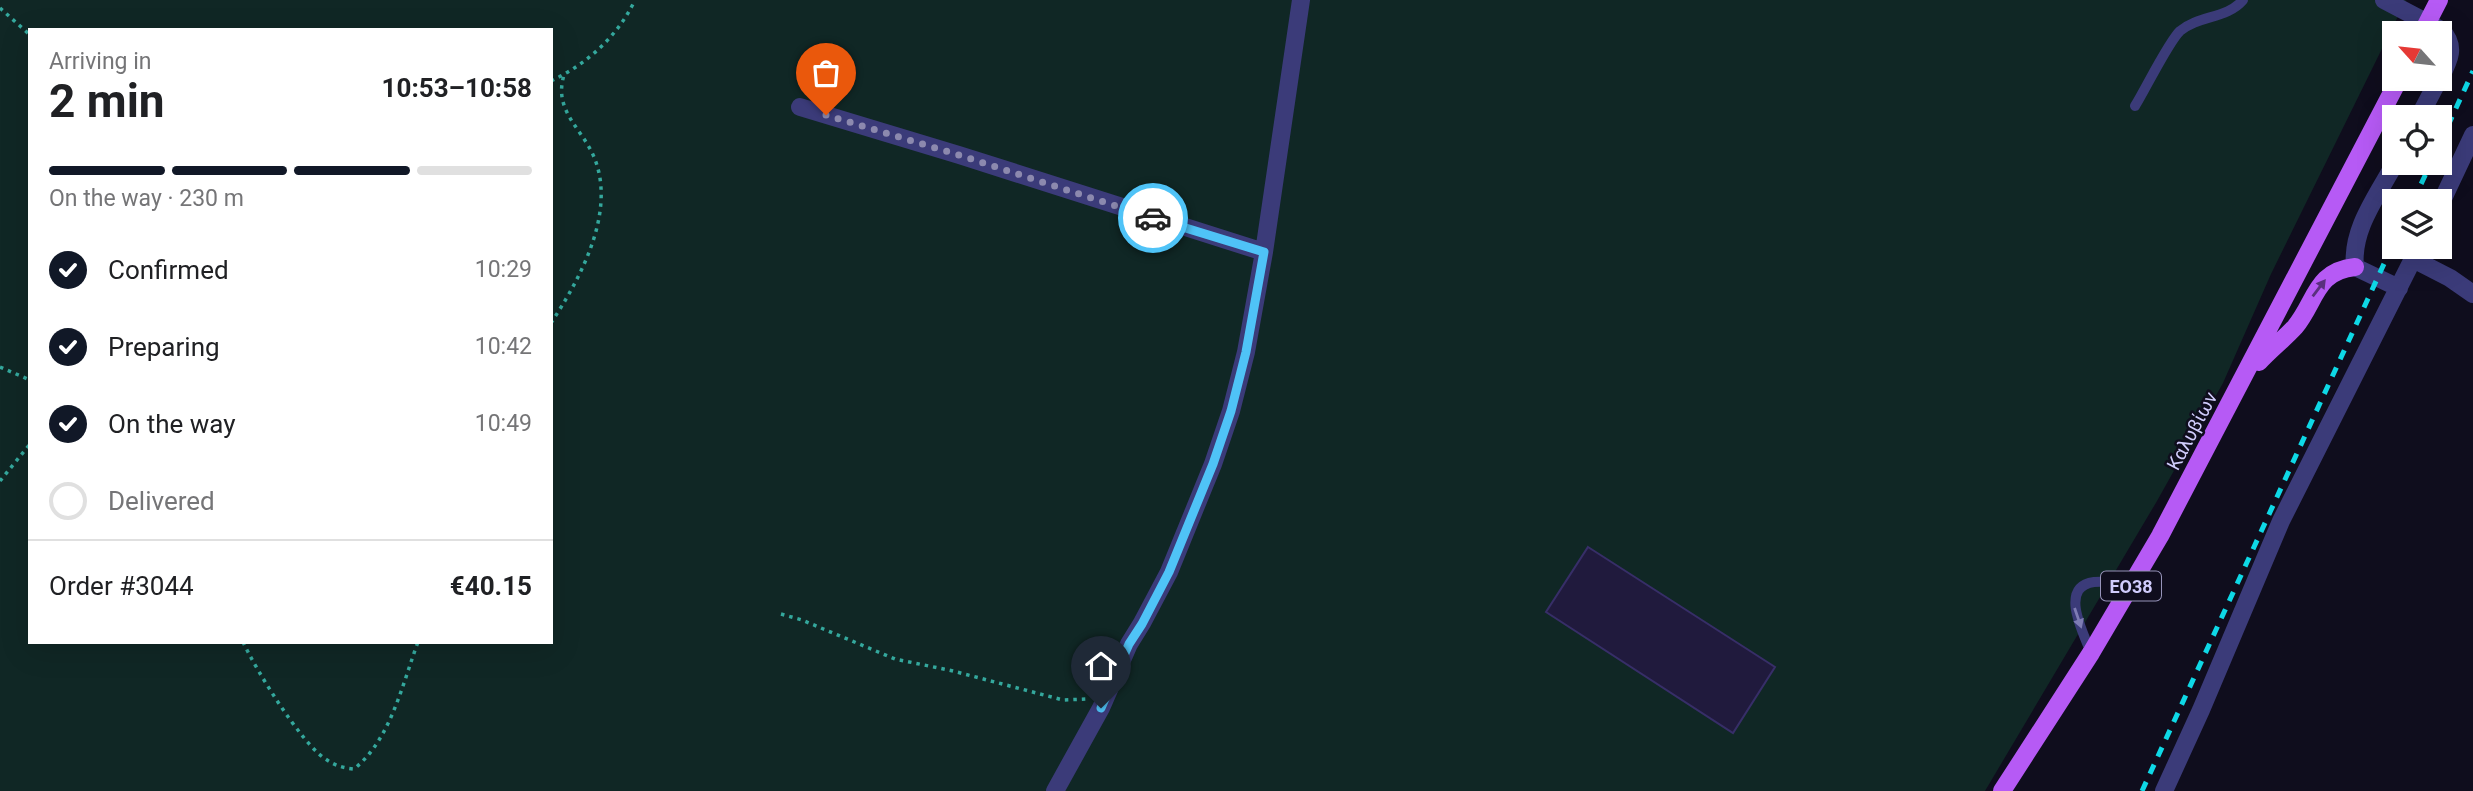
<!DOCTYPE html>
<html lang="en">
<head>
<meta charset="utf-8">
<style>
  body { margin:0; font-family:Roboto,sans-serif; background:#f2f2f2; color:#202124; height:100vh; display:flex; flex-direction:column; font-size:26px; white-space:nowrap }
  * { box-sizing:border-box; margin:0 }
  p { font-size:23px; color:#757577 }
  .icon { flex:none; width:38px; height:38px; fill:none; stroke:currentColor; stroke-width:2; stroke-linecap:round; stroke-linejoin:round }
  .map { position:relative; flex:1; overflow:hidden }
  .drawer { position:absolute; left:28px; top:28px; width:525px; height:616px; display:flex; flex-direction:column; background:#fff; border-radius:0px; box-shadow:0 7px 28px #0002 }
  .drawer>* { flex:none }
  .needle { width:46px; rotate:297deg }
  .fabs { position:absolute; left:2382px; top:21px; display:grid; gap:14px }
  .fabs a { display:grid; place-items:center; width:70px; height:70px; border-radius:0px; background:#fff; box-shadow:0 7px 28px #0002; font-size:35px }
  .pin { position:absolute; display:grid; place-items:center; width:60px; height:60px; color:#fff; margin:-72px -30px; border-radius:50% 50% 50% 0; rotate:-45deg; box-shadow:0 0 7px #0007 }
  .pin .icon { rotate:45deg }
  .courier { position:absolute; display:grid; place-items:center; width:70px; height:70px; margin:-35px; border:5px solid #4fc3f7; border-radius:50%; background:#fff; color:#222; box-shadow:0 2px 9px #0007 }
  .overview em { font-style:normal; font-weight:700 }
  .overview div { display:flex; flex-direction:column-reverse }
  .overview { display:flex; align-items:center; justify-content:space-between; height:119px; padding:0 21px }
  h1 { font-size:46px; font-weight:700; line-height:52px }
  .bar { display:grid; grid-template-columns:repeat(4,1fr); gap:10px 7px; align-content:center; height:84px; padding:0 21px }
  .bar i { height:9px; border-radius:5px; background:#e0e0e0 }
  .bar .active { background:#111827 }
  .bar p { grid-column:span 4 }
  .line { display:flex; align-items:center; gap:18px; padding:0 21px; border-top:2px solid #e0e0e0 }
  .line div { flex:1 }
  ol { padding:0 21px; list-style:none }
  li { display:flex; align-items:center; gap:21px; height:77px }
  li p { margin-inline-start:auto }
  li .icon { padding:7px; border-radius:50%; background:#111827; color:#fff; stroke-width:4 }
  li:last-child { color:#757577 }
  li i { width:38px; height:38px; border:4px solid #e0e0e0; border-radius:50% }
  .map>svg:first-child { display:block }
</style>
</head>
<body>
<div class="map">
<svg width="2473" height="791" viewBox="0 0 2473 791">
  <rect width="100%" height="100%" fill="#0f0d1d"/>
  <path fill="#102725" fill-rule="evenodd" d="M0,0H2406L2271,274L2223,383L2157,501L1985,791H0ZM30,30H551V642H30Z"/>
  <path fill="#201a3d" stroke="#372e68" stroke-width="2" d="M1588,547L1775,667L1733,733L1546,612Z"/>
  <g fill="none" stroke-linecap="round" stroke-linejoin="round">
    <path stroke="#34a89d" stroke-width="3.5" stroke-dasharray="3.5 5" stroke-linecap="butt" d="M0,8L30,35
      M255,30H272
      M551,81C587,64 618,36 635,0
      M551,323C580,279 617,212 594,157C582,128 553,111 564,75
      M0,367L30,380
      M0,481L30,444
      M781,614L802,620L895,659L953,671L1063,700L1087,699
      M243,642C256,670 300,741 324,758C334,765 342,768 354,769C391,739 402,685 418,642"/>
    <path stroke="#3b3b79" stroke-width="10" d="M2135,106C2145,90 2169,41 2180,31C2199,15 2227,19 2243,0
      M2091,653C2084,634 2058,587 2094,582C2106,581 2120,583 2133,584"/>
    <path stroke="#3b3b79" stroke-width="18" d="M2384,0L2441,30C2457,46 2449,61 2440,78
      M800,107L959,155L1264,252
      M2419,117L2439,79
      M2395,163C2378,195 2351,229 2355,267L2399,288
      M2440,205L2473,135
      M2413,259L2450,278L2473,294
      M1055,791L1101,708L1129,644L1142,623L1169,572L1213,464L1231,411L1246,352L1264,252L1301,0
      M2164,791L2201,710L2281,521L2419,247"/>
    <path stroke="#b65af5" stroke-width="18" d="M2422,33L2439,0
      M2259,362C2270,350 2284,339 2295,327C2316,302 2315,271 2355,267
      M2002,791L2091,653L2160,536L2399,79"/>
    <path stroke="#0ed8e6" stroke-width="5" stroke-dasharray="10 9" stroke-linecap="butt" d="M2440,143L2473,71
      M2413,201L2431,163
      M2142,791L2394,242"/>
  </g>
  <defs><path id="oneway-solid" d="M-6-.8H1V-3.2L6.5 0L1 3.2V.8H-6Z" transform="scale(1.75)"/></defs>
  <use fill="#5a307e" href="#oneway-solid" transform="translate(2319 288) rotate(-53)"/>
  <use fill="#7e7cb4" href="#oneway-solid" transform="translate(2078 618) rotate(71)"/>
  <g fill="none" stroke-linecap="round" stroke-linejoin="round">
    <path stroke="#8c89ae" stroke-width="7" stroke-dasharray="0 12.6" d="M826,115L959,155L1153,218"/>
    <path stroke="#4fc3f7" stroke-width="9" d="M1101,708L1129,644L1142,624L1169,572L1213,464L1231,411L1246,352L1264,252L1153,218"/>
  </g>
  <g text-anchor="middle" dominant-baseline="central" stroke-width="5" stroke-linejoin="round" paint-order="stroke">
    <rect fill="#0f0d1d" stroke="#9693b9" stroke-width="2" x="2101" y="571.5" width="60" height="29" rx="5"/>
    <g font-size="18" font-weight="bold" fill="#d0ccfc">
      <text x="2131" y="586">ΕΟ38</text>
    </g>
    <g font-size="19" fill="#d0ccfc" stroke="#0f0d1d">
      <text transform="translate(2192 431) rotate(-62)">Καλυβίων</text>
    </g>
  </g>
</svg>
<div class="fabs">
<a><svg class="needle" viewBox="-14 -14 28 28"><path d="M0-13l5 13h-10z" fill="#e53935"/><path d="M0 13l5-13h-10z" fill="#757577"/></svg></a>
<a><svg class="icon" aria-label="locate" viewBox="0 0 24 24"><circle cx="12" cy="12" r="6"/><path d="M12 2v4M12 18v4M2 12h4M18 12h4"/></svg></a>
<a><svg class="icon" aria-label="layers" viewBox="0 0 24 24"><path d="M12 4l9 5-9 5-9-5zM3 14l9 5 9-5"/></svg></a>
</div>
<div class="pin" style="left:826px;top:115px;background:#ea580c"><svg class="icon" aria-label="bag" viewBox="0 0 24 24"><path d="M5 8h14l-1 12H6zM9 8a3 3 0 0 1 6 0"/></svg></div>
<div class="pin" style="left:1101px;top:708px;background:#1f2937"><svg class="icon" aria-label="home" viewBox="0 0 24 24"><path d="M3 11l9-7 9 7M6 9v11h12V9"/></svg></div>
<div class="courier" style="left:1153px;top:218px"><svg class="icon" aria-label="car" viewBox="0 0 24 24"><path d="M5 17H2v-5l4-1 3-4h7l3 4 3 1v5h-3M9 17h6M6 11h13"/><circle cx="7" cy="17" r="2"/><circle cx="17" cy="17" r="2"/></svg></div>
<section class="drawer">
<div class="overview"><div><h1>2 min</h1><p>Arriving in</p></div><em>10:53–10:58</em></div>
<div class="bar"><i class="active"></i><i class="active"></i><i class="active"></i><i></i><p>On the way · 230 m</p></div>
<ol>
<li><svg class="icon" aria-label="check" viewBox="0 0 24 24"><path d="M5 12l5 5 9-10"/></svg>Confirmed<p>10:29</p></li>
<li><svg class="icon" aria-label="check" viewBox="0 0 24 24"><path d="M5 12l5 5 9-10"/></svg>Preparing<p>10:42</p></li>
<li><svg class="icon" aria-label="check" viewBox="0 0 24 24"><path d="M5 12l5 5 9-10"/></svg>On the way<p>10:49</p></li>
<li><i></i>Delivered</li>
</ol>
<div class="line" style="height:91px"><div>Order #3044</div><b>€40.15</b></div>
</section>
</div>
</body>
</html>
